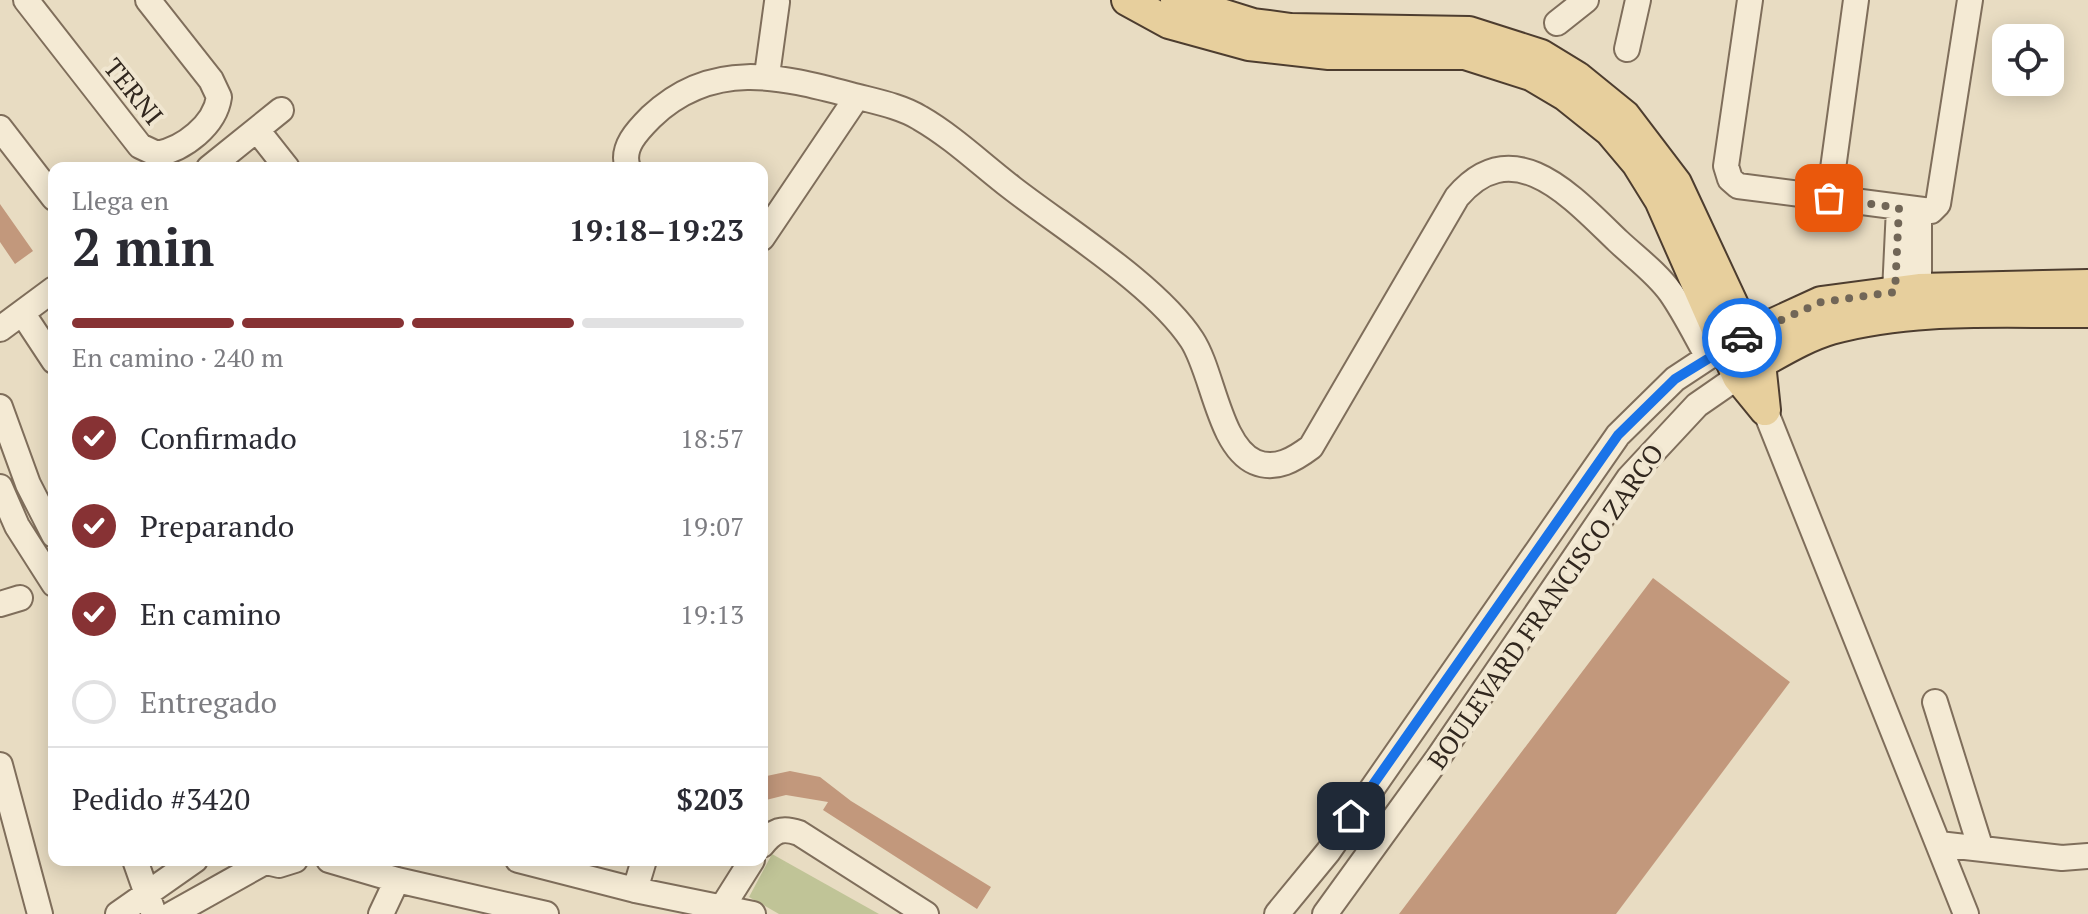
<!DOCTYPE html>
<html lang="es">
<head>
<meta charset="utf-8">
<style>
  body { margin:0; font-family:"PT Serif",serif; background:#f7f7f7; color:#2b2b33; height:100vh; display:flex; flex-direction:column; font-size:30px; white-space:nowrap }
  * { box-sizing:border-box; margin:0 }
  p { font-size:26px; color:#7c7c81 }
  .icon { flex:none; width:44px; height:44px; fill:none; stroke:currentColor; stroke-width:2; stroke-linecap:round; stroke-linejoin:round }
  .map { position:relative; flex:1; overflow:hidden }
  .sheet { position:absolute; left:48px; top:162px; width:720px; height:704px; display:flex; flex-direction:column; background:#fff; border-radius:16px; box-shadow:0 4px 20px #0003 }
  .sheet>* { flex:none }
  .tools { position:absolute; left:1992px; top:24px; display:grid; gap:16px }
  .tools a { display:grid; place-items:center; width:72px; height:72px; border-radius:16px; background:#fff; box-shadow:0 4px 20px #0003; font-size:40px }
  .pin { position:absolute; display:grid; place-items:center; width:68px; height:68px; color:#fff; margin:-34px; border-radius:16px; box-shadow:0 4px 12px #0006 }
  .courier { position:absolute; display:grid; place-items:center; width:80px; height:80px; margin:-40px; border:6px solid #1a73e8; border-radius:50%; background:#fff; color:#222; box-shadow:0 2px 10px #0007 }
  .head em { font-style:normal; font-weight:700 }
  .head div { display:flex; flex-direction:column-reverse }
  .head { display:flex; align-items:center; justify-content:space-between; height:136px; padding:0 24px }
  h1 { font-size:52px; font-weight:700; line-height:60px }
  .bar { display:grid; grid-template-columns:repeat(4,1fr); gap:12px 8px; align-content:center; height:96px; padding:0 24px }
  .bar i { height:10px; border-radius:6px; background:#e1e1e2 }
  .bar .on { background:#873234 }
  .bar p { grid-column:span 4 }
  .line { display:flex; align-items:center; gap:20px; padding:0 24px; border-top:2px solid #e1e1e2 }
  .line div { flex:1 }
  ol { padding:0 24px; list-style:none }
  li { display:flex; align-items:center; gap:24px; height:88px }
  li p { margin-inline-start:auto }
  li .icon { padding:8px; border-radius:50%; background:#873234; color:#fff; stroke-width:4 }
  li:last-child { color:#7c7c81 }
  li i { width:44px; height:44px; border:4px solid #e1e1e2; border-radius:50% }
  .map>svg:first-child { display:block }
</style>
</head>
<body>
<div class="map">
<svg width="2088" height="914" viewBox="0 0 2088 914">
  <rect width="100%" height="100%" fill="#e8dcc2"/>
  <path fill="#c0c497" d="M772,854L879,914H779L749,897Z"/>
  <path fill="#c2987c" d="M0,204L33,251L15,264L0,242Z
    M1653,578L1790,682L1616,914H1399Z
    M790,771L820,777L851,801L991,887L977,909L823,810L828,802L786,795L762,801V777Z"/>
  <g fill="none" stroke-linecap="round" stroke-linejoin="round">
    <g stroke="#7f6e5b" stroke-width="28">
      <path id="minor" d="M26,0L140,146L157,154C184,149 215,125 219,97L211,80L148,0
        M1750,0L1726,166L1730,179L1738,186L1931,211L1938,204L1970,0
        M1557,23L1586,0
        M1627,49L1638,0
        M767,75L777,2
        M0,128L54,198
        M257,130L287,168
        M209,168L281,110
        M628,168C620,148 638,130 651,117C712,59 780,76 851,95C873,101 901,106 920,118C953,137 982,165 1012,188C1065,229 1157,286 1192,340C1213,372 1219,446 1255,462C1276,471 1295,459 1311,447L1457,197C1514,130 1573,198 1618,241C1635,257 1658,274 1671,293C1685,313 1696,336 1708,357
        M1829,198L1856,0
        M762,238L857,97
        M1919,289V211
        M1895,292L1899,208
        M23,314L54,361
        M0,329L54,289
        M0,407L28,484L54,535
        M1765,410L1966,914
        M0,487L17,526L54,584
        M0,604L20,598
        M1935,702L1980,846
        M0,765L40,914
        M1939,844L2062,858L2088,856
        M762,845C774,830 782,827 799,833L926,914
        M135,860L154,914
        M258,860L279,865L295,860
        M329,860L397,880L546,914
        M518,860L635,890L753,914
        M635,890L644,860
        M723,906L752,860
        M118,914L195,860
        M172,914L263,863
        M381,914L397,880
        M1277,914L1328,852L1618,435L1675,379L1722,348
        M1325,914L1438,758L1629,478L1697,405L1749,369"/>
    </g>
    <g stroke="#4d3d2f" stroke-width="34">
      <path id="major" d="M1127,0L1169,23L1249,45L1329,54H1465L1531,75L1565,95L1610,131L1637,163L1660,200L1738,377L1765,410
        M1176,0L1253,24L1291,29L1469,32L1541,55L1577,77L1625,116L1676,183L1760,363L1765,410
        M1732,343L1821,302L1919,289L2088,285
        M1749,369C1776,355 1801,338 1831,329C1913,306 2004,313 2088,312"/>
    </g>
    <use href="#minor" stroke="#f4ead4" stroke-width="24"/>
    <use href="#major" stroke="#e7cf9d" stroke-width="30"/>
  </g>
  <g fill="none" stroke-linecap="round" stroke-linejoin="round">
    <path stroke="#716657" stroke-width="8" stroke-dasharray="0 14.4" d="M1742,338L1821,302L1895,292L1899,208L1829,198"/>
    <path stroke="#1a73e8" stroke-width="10" d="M1351,816L1618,435L1675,379L1742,338"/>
  </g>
  <g text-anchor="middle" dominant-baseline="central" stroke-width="8" stroke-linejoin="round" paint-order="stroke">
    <g font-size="26" fill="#31271e" stroke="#f0e6d0">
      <text transform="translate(134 91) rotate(51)">TERNI</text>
      <text transform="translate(1545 606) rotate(-55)">BOULEVARD FRANCISCO ZARCO</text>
    </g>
  </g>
</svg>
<div class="tools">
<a><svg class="icon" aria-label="locate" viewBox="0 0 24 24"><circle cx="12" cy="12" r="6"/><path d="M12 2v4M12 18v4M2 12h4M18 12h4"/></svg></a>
</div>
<div class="pin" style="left:1829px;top:198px;background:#ea580c"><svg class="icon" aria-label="bag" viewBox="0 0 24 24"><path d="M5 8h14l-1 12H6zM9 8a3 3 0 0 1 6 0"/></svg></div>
<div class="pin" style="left:1351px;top:816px;background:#1f2937"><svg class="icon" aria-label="home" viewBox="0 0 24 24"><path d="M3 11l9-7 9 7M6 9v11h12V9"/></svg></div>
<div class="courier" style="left:1742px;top:338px"><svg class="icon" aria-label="car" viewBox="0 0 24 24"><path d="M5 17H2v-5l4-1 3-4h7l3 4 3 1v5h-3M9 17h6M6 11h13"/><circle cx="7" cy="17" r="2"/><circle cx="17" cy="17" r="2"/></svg></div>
<section class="sheet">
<div class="head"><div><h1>2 min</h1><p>Llega en</p></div><em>19:18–19:23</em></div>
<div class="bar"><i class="on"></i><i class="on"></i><i class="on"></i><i></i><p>En camino · 240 m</p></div>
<ol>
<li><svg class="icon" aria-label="check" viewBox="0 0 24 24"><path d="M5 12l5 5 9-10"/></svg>Confirmado<p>18:57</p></li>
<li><svg class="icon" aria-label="check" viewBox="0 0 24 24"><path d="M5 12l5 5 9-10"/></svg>Preparando<p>19:07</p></li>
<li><svg class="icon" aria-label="check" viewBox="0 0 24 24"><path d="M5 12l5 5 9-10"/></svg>En camino<p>19:13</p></li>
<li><i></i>Entregado</li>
</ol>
<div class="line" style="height:104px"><div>Pedido #3420</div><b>$203</b></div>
</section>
</div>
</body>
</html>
